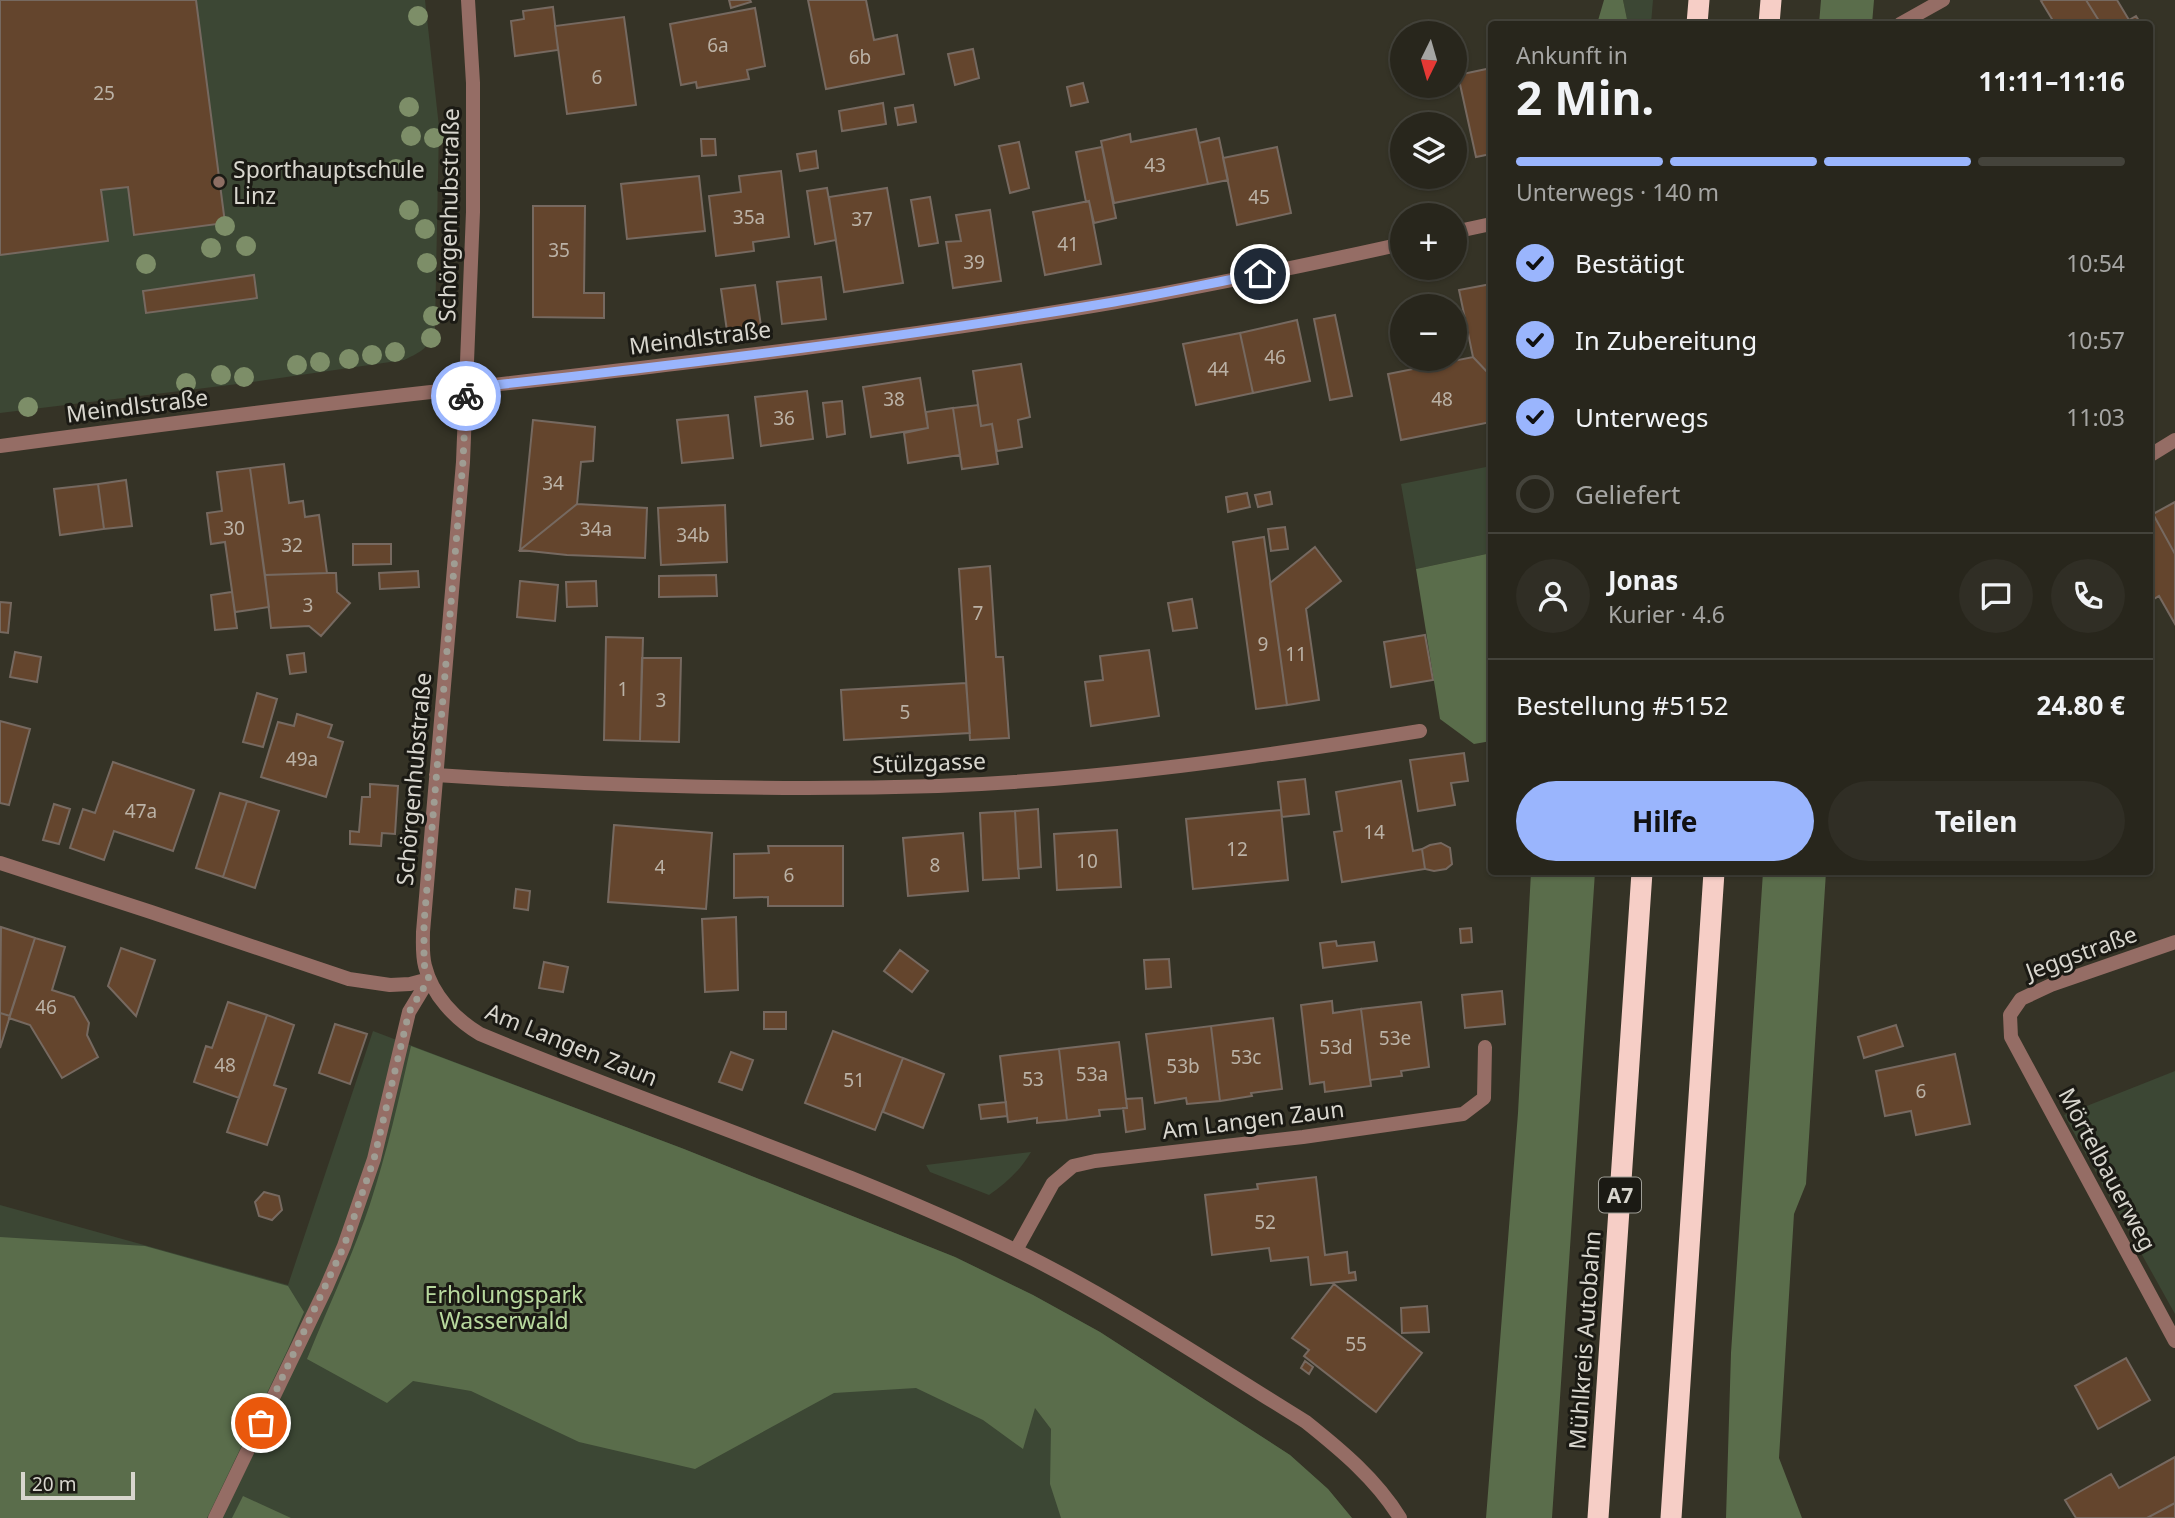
<!DOCTYPE html>
<html lang="de">
<head>
<meta charset="utf-8">
<style>
  body { margin:0; font-family:"Noto Sans",sans-serif; background:#302e25; color:#f1f3f6; height:100vh; display:flex; flex-direction:column; font-size:26px; white-space:nowrap }
  * { box-sizing:border-box; margin:0 }
  p { font-size:23px; color:#a5a5a3 }
  .icon { flex:none; width:38px; height:38px; fill:none; stroke:currentColor; stroke-width:2; stroke-linecap:round; stroke-linejoin:round }
  .map { position:relative; flex:1; overflow:hidden }
  .drawer { position:absolute; left:1488px; top:21px; width:665px; height:854px; display:flex; flex-direction:column; background:#28261c; border-radius:7px; box-shadow:0 2px 5px #0004,0 0 0 2px #44433b }
  .drawer>* { flex:none }
  .needle { width:46px; rotate:185deg }
  .tools { position:absolute; left:1390px; top:21px; display:grid; gap:14px }
  .tools a { display:grid; place-items:center; width:77px; height:77px; border-radius:50%; background:#28261c; box-shadow:0 2px 5px #0004,0 0 0 2px #44433b; font-size:35px }
  .scale { position:absolute; left:21px; bottom:18px; width:114px; box-sizing:border-box; padding-left:7px; border:4px solid #d8d6ce; border-top:0; font-size:19px; line-height:24px; white-space:nowrap; color:#d8d6ce; -webkit-text-stroke:5px #1b1a14; paint-order:stroke }
  .pin { position:absolute; display:grid; place-items:center; width:60px; height:60px; color:#fff; margin:-30px; border:4px solid #fff; border-radius:50%; box-shadow:0 2px 7px #0007 }
  .courier { position:absolute; display:grid; place-items:center; width:70px; height:70px; margin:-35px; border:5px solid #9ab5fd; border-radius:50%; background:#fff; color:#222; box-shadow:0 2px 9px #0007 }
  .headline em { font-style:normal; font-weight:700 }
  .headline div { display:flex; flex-direction:column-reverse }
  .headline { display:flex; align-items:center; justify-content:space-between; height:119px; padding:0 28px }
  h1 { font-size:46px; font-weight:700; line-height:52px }
  .bar { display:grid; grid-template-columns:repeat(4,1fr); gap:10px 7px; align-content:center; height:84px; padding:0 28px }
  .bar i { height:9px; border-radius:5px; background:#44433b }
  .bar .current { background:#9ab5fd }
  .bar p { grid-column:span 4 }
  .line { display:flex; align-items:center; gap:18px; padding:0 28px; border-top:2px solid #44433b }
  .line div { flex:1 }
  .round { display:grid; place-items:center; flex:none; width:74px; height:74px; border-radius:37px; background:#302e25 }
  ol { padding:0 28px; list-style:none }
  li { display:flex; align-items:center; gap:21px; height:77px }
  li p { margin-inline-start:auto }
  li .icon { padding:7px; border-radius:50%; background:#9ab5fd; color:#111; stroke-width:4 }
  li:last-child { color:#a5a5a3 }
  li i { width:38px; height:38px; border:4px solid #44433b; border-radius:50% }
  .cta { display:flex; gap:14px; margin-top:auto; padding:14px 28px }
  .cta a { flex:1; height:80px; border-radius:42px; background:#9ab5fd; color:#111; font-size:28px; font-weight:700; line-height:80px; text-align:center }
  .cta a+a { background:#302e25; color:#f1f3f6 }
  .map>svg:first-child { display:block }
</style>
</head>
<body>
<div class="map">
<svg width="2175" height="1518" viewBox="0 0 2175 1518">
  <rect width="100%" height="100%" fill="#353326"/>
  <path fill="#3c4734" d="M0,0H425L439,127L435,328C429,348 423,351 404,360L246,383L0,413Z
    M1623,0H1653L1651,24H1628Z
    M1491,466V553L1416,569L1401,484Z
    M373,1031L684,1149L955,1257L1033,1295L1100,1332L1290,1455L1328,1489L1352,1518H0V1205L288,1285Z
    M2175,1071V1314L2064,1115Z
    M1031,1152C1020,1171 1006,1183 989,1195L930,1172L926,1165Z"/>
  <path fill="#5a6d4b" d="M1604,0H1623L1628,24H1597Z
    M1821,0H1874L1872,24H1819Z
    M1491,553V741L1474,744L1440,719L1416,569Z
    M1531,872H1595L1552,1518H1486L1518,1113Z
    M1763,872H1826L1806,1184L1794,1214L1779,1458L1802,1518H1726L1731,1353Z
    M411,1046L684,1149L955,1257L1033,1295L1100,1332L1290,1455L1328,1489L1352,1518H1061L1050,1484L1051,1429L1035,1408L1023,1449L983,1420L916,1388L834,1393L695,1469L579,1442L471,1391L413,1381L387,1403L307,1359C328,1307 352,1257 370,1204C387,1152 399,1099 411,1046Z
    M0,1237L145,1246L288,1286L304,1312L288,1349L207,1518H0Z
    M243,1496L291,1518H232Z"/>
  <path fill="#64452d" stroke="#766960" stroke-width="2" d="M0,0H196L225,223L134,235L128,187L101,190L108,241L0,255Z
    M729,0H750L751,2L731,8Z
    M808,0H866L874,40L897,35L904,74L826,89Z
    M2043,0H2086L2101,24H2055L2041,1Z
    M2086,0H2117L2129,20L2136,16L2141,24H2101Z
    M553,7L558,50L515,56L511,21L524,19L523,11Z
    M755,8L765,66L747,70L749,79L697,88L696,82L681,85L670,24Z
    M624,17L636,105L567,114L555,26Z
    M973,49L979,78L955,85L948,54Z
    M1491,68V154L1476,157L1458,75Z
    M1083,83L1088,102L1071,106L1067,87Z
    M883,103L886,124L842,131L839,111Z
    M913,105L916,122L898,125L895,108Z
    M1196,129L1208,184L1114,203L1101,141L1130,134L1131,142Z
    M1219,138L1228,180L1208,184L1199,143Z
    M701,139H715L716,155L702,156Z
    M1019,142L1029,188L1010,193L999,146Z
    M1102,147L1116,218L1094,223L1089,201L1086,202L1076,152Z
    M1277,147L1291,213L1237,225L1223,158Z
    M816,151L818,168L800,171L797,154Z
    M781,171L789,237L753,242L754,251L716,256L709,196L741,192L739,176Z
    M699,176L705,231L627,239L621,184Z
    M827,188L836,240L815,244L807,191Z
    M887,188L903,283L844,292L829,197Z
    M930,197L938,243L919,246L911,200Z
    M1089,201L1101,264L1045,275L1033,212Z
    M533,206H585L584,293H604V318L533,317Z
    M990,210L1001,281L953,288L946,242L961,241L956,215Z
    M254,275L257,298L146,313L143,291Z
    M821,277L826,319L782,324L777,282Z
    M1491,284V376L1473,357L1459,290Z
    M755,285L761,326L727,331L721,289Z
    M1335,315L1352,396L1330,400L1314,319Z
    M1297,320L1310,381L1253,393L1240,333Z
    M1240,333L1253,393L1196,405L1183,344Z
    M1473,357L1491,376V422L1401,440L1388,374Z
    M1021,364L1030,417L1018,420L1022,447L997,451L992,424L981,426L973,371Z
    M920,378L928,428L871,437L863,387Z
    M807,391L813,439L761,446L755,397Z
    M842,401L845,434L827,437L823,403Z
    M978,405L981,426L992,424L998,464L962,469L953,408Z
    M953,408L960,455L908,463L904,433L928,428L926,412Z
    M728,415L733,458L682,463L677,420Z
    M533,420L595,427L593,461L581,462L577,504L520,550Z
    M284,464L289,503L303,501L305,517L319,515L327,573L265,575L250,468Z
    M250,468L269,607L235,612L225,542L211,544L207,513L222,511L217,472Z
    M126,480L132,526L104,529L98,484Z
    M98,484L104,529L60,535L54,489Z
    M1270,492L1272,504L1258,507L1255,495Z
    M1247,493L1250,507L1228,512L1226,497Z
    M2175,502V554L2153,514Z
    M577,504L647,508L645,558L567,555L520,550Z
    M725,505L727,562L661,565L658,508Z
    M2153,514L2175,554V624L2159,596L2149,602V516Z
    M1285,527L1288,549L1271,551L1268,529Z
    M1264,537L1287,705L1256,709L1233,542Z
    M353,544H391V564L353,565Z
    M1315,547L1341,581L1306,609L1319,700L1287,705L1270,583Z
    M990,566L996,657H1003L1009,738L970,740L959,569Z
    M418,571L419,587L380,589L379,573Z
    M327,573H336L337,592L350,603L321,636L309,626L271,628L265,575Z
    M716,575L717,596L659,597V576Z
    M520,581L558,585L555,621L517,617Z
    M596,581L597,606L567,607L566,582Z
    M232,592L237,628L215,630L211,595Z
    M1192,599L1197,628L1173,631L1168,603Z
    M0,602L11,603L8,633L0,632Z
    M1425,635L1433,680L1391,687L1384,642Z
    M606,637L643,638L640,741L604,740Z
    M1149,650L1159,716L1091,726L1085,682L1103,680L1100,656Z
    M15,652L41,657L37,682L10,677Z
    M304,653L306,672L290,674L287,655Z
    M642,658H681L679,742L640,741Z
    M966,683L970,733L844,740L841,690Z
    M257,693L277,699L263,747L243,742Z
    M297,714L332,725L328,737L343,742L326,797L261,777L278,722L294,726Z
    M0,721L30,729L9,805L0,803Z
    M1464,753L1468,781L1451,783L1455,805L1418,811L1410,760Z
    M113,762L194,790L173,851L114,831L104,860L70,848L83,809L95,813Z
    M1305,779L1309,814L1282,817L1278,782Z
    M1401,781L1413,851L1422,849L1425,869L1342,882L1334,832L1342,831L1336,792Z
    M370,784L398,786L395,834L382,833L381,846L350,844V831L359,832L362,797H370Z
    M220,793L247,801L223,877L196,868Z
    M247,801L279,811L255,888L223,877Z
    M54,804L70,809L59,844L43,840Z
    M1038,809L1041,867L1018,869L1015,811Z
    M1281,810L1288,880L1193,889L1186,819Z
    M1015,811L1019,878L983,880L980,813Z
    M614,825L712,833L706,909L608,902Z
    M1117,830L1121,887L1057,890L1054,834Z
    M963,833L968,891L908,896L903,838Z
    M1441,843L1450,848L1452,864L1446,869L1434,871L1425,869L1422,849L1430,845Z
    M768,846H843V906H768V897L734,898V854L769,853Z
    M516,889L530,891L528,910L514,908Z
    M736,917L738,990L705,992L702,919Z
    M1,927L35,938L10,1016L0,1013Z
    M1471,928L1472,942L1461,943L1460,929Z
    M35,938L65,947L52,990L74,997L89,1023L87,1035L98,1057L62,1078L30,1025L9,1018Z
    M1336,941L1337,946L1374,942L1377,961L1323,968L1320,943Z
    M121,948L155,960L136,1016L108,986Z
    M900,950L928,971L912,992L884,971Z
    M1169,959L1171,987L1146,989L1144,960Z
    M544,962L568,967L563,992L539,988Z
    M1502,991L1505,1024L1465,1028L1462,995Z
    M1332,1001L1333,1013L1361,1009L1371,1086L1325,1092L1324,1082L1310,1084L1301,1005Z
    M228,1002L267,1015L239,1098L194,1082L206,1046L212,1048Z
    M1421,1002L1429,1067L1401,1071L1402,1076L1370,1080L1361,1009Z
    M764,1012H786V1029H764Z
    M0,1013L10,1016L0,1048Z
    M267,1015L294,1025L274,1085L286,1089L267,1145L227,1132Z
    M1273,1018L1282,1089L1251,1093L1252,1096L1220,1101L1211,1026Z
    M335,1024L367,1034L350,1084L319,1073Z
    M1896,1025L1903,1046L1864,1058L1858,1037Z
    M1211,1026L1220,1101L1187,1104L1186,1098L1155,1103L1146,1034Z
    M833,1031L903,1058L875,1130L805,1103Z
    M1119,1042L1127,1108L1099,1110L1100,1116L1067,1120L1059,1049Z
    M1059,1049L1067,1120L1037,1123V1118L1008,1122L1000,1056Z
    M731,1052L753,1060L742,1090L719,1082Z
    M1955,1054L1970,1124L1916,1135L1911,1111L1885,1116L1876,1071Z
    M903,1058L944,1074L923,1128L883,1112Z
    M1142,1098L1145,1129L1126,1132L1123,1108H1127L1126,1099Z
    M1006,1102L1007,1116L981,1119L979,1105Z
    M1316,1177L1325,1255L1347,1252L1349,1273L1355,1272L1356,1280L1311,1285L1308,1257L1271,1261L1269,1248L1212,1255L1205,1195L1258,1189L1257,1184Z
    M264,1192L279,1196L282,1210L272,1220L259,1216L255,1202Z
    M1334,1284L1422,1353L1376,1412L1304,1356L1309,1350L1292,1338Z
    M1427,1306L1429,1332L1402,1333L1401,1308Z
    M2126,1358L2150,1400L2098,1429L2075,1386Z
    M1305,1361L1313,1367L1309,1374L1301,1368Z
    M2175,1457V1503L2147,1518H2076L2065,1500L2111,1474L2119,1488Z
    M2175,1503V1518H2147Z"/>
  <g fill="none" stroke-linecap="round" stroke-linejoin="round">
    <path stroke="#956d65" stroke-width="14" d="M468,0L473,83V212L463,462L423,932C423,943 422,955 425,966C432,995 455,1019 480,1034C658,1108 842,1166 1015,1250C1116,1299 1210,1363 1306,1422C1341,1450 1376,1479 1400,1518
      M1900,24L1943,0
      M1454,232L1491,224
      M0,446C143,427 287,408 431,392C659,366 889,341 1116,302C1211,285 1307,265 1402,244
      M2149,456L2175,440
      M436,775C603,786 770,791 938,786C1099,780 1261,757 1420,731
      M0,863L151,912L349,979L390,985L410,984L429,979
      M2175,942L2051,985L2021,999L2010,1015L2011,1037L2175,1341
      M1016,1250L1053,1183L1073,1166L1095,1161L1303,1137L1463,1114L1484,1098L1485,1047
      M215,1518L326,1288L344,1246L374,1159L409,1012L429,979"/>
    <path stroke="#f6cec6" stroke-width="21" d="M1697,24L1699,0
      M1769,24L1771,0
      M1598,1518L1642,872
      M1671,1518L1714,872"/>
  </g>
  <g fill="#7d8e68">
    <circle cx="418" cy="16" r="10"/>
    <circle cx="409" cy="107" r="10"/>
    <circle cx="411" cy="136" r="10"/>
    <circle cx="434" cy="138" r="10"/>
    <circle cx="396" cy="169" r="10"/>
    <circle cx="409" cy="210" r="10"/>
    <circle cx="225" cy="226" r="10"/>
    <circle cx="425" cy="229" r="10"/>
    <circle cx="246" cy="246" r="10"/>
    <circle cx="211" cy="248" r="10"/>
    <circle cx="427" cy="263" r="10"/>
    <circle cx="146" cy="264" r="10"/>
    <circle cx="433" cy="316" r="10"/>
    <circle cx="431" cy="338" r="10"/>
    <circle cx="395" cy="352" r="10"/>
    <circle cx="372" cy="355" r="10"/>
    <circle cx="349" cy="359" r="10"/>
    <circle cx="320" cy="362" r="10"/>
    <circle cx="297" cy="365" r="10"/>
    <circle cx="221" cy="375" r="10"/>
    <circle cx="244" cy="377" r="10"/>
    <circle cx="186" cy="383" r="10"/>
    <circle cx="28" cy="407" r="10"/>
  </g>
  <g fill="none" stroke-linecap="round" stroke-linejoin="round">
    <path stroke="#9f9d93" stroke-width="7" stroke-dasharray="0 12.6" d="M261,1423L344,1246L374,1159L409,1012L429,979L424,964V923L463,461L466,396"/>
    <path stroke="#9ab5fd" stroke-width="9" d="M466,396L467,388C683,365 900,338 1114,302C1163,294 1211,283 1260,274"/>
  </g>
  <circle fill="#8d6e63" stroke="#1b1a14" stroke-width="2.5" cx="219" cy="182" r="7"/>
  <g text-anchor="middle" dominant-baseline="central" stroke-width="6" stroke-linejoin="round" paint-order="stroke">
    <g font-size="19" fill="#bbb2a6">
      <text x="718" y="45">6a</text>
      <text x="860" y="57">6b</text>
      <text x="597" y="77">6</text>
      <text x="104" y="93">25</text>
      <text x="1155" y="165">43</text>
      <text x="1259" y="197">45</text>
      <text x="749" y="217">35a</text>
      <text x="862" y="219">37</text>
      <text x="1068" y="244">41</text>
      <text x="559" y="250">35</text>
      <text x="974" y="262">39</text>
      <text x="1275" y="357">46</text>
      <text x="1218" y="369">44</text>
      <text x="894" y="399">38</text>
      <text x="1442" y="399">48</text>
      <text x="784" y="418">36</text>
      <text x="553" y="483">34</text>
      <text x="234" y="528">30</text>
      <text x="596" y="529">34a</text>
      <text x="693" y="535">34b</text>
      <text x="292" y="545">32</text>
      <text x="308" y="605">3</text>
      <text x="978" y="613">7</text>
      <text x="1263" y="644">9</text>
      <text x="1296" y="654">11</text>
      <text x="623" y="689">1</text>
      <text x="661" y="700">3</text>
      <text x="905" y="712">5</text>
      <text x="302" y="759">49a</text>
      <text x="141" y="811">47a</text>
      <text x="1374" y="832">14</text>
      <text x="1237" y="849">12</text>
      <text x="1087" y="861">10</text>
      <text x="935" y="865">8</text>
      <text x="660" y="867">4</text>
      <text x="789" y="875">6</text>
      <text x="46" y="1007">46</text>
      <text x="1395" y="1038">53e</text>
      <text x="1336" y="1047">53d</text>
      <text x="1246" y="1057">53c</text>
      <text x="225" y="1065">48</text>
      <text x="1183" y="1066">53b</text>
      <text x="1092" y="1074">53a</text>
      <text x="1033" y="1079">53</text>
      <text x="854" y="1080">51</text>
      <text x="1921" y="1091">6</text>
      <text x="1265" y="1222">52</text>
      <text x="1356" y="1344">55</text>
    </g>
    <rect fill="#1b1a14" stroke="#9f9e96" stroke-width="2" x="1599" y="1177.5" width="42" height="35" rx="5"/>
    <g font-size="21" font-weight="bold" fill="#d8d6ce">
      <text x="1620" y="1195">A7</text>
    </g>
    <g font-size="23" fill="#d8d6ce" stroke="#1b1a14" text-anchor="start">
      <text x="233" y="169">Sporthauptschule<tspan x="233" dy="26">Linz</tspan></text>
    </g>
    <g font-size="23" fill="#d8d6ce" stroke="#1b1a14">
      <text transform="translate(448 215) rotate(-89)">Schörgenhubstraße</text>
      <text transform="translate(700 337) rotate(-7)">Meindlstraße</text>
      <text transform="translate(137 405) rotate(-7)">Meindlstraße</text>
      <text transform="translate(929 762) rotate(-2)">Stülzgasse</text>
      <text transform="translate(413 779) rotate(-85)">Schörgenhubstraße</text>
      <text transform="translate(2081 952) rotate(-20)">Jeggstraße</text>
      <text transform="translate(572 1044) rotate(22)">Am Langen Zaun</text>
      <text transform="translate(1253 1119) rotate(-7)">Am Langen Zaun</text>
      <text transform="translate(2108 1169) rotate(62)">Mörtelbauerweg</text>
      <text transform="translate(1584 1340) rotate(-86)">Mühlkreis Autobahn</text>
    </g>
    <g font-size="23" fill="#b8d99e" stroke="#1b1a14">
      <text x="504" y="1294">Erholungspark<tspan x="504" dy="26">Wasserwald</tspan></text>
    </g>
  </g>
</svg>
<div class="tools">
<a><svg class="needle" viewBox="-14 -14 28 28"><path d="M0-13l5 13h-10z" fill="#e53935"/><path d="M0 13l5-13h-10z" fill="#a5a5a3"/></svg></a>
<a><svg class="icon" aria-label="layers" viewBox="0 0 24 24"><path d="M12 4l9 5-9 5-9-5zM3 14l9 5 9-5"/></svg></a>
<a>+</a>
<a>−</a>
</div>
<div class="scale">20 m</div>
<div class="pin" style="left:261px;top:1423px;background:#ea580c"><svg class="icon" aria-label="bag" viewBox="0 0 24 24"><path d="M5 8h14l-1 12H6zM9 8a3 3 0 0 1 6 0"/></svg></div>
<div class="pin" style="left:1260px;top:274px;background:#1f2937"><svg class="icon" aria-label="home" viewBox="0 0 24 24"><path d="M3 11l9-7 9 7M6 9v11h12V9"/></svg></div>
<div class="courier" style="left:466px;top:396px"><svg class="icon" aria-label="bike" viewBox="0 0 24 24"><circle cx="6" cy="16" r="4"/><circle cx="18" cy="16" r="4"/><path d="M6 16l4-8h5l3 8M10 8l3 8H6M13 5h3"/></svg></div>
<section class="drawer">
<div class="headline"><div><h1>2 Min.</h1><p>Ankunft in</p></div><em>11:11–11:16</em></div>
<div class="bar"><i class="current"></i><i class="current"></i><i class="current"></i><i></i><p>Unterwegs · 140 m</p></div>
<ol>
<li><svg class="icon" aria-label="check" viewBox="0 0 24 24"><path d="M5 12l5 5 9-10"/></svg>Bestätigt<p>10:54</p></li>
<li><svg class="icon" aria-label="check" viewBox="0 0 24 24"><path d="M5 12l5 5 9-10"/></svg>In Zubereitung<p>10:57</p></li>
<li><svg class="icon" aria-label="check" viewBox="0 0 24 24"><path d="M5 12l5 5 9-10"/></svg>Unterwegs<p>11:03</p></li>
<li><i></i>Geliefert</li>
</ol>
<div class="line" style="height:126px"><a class="round"><svg class="icon" aria-label="person" viewBox="0 0 24 24"><circle cx="12" cy="8" r="4"/><path d="M4 21q1-7 8-7t8 7"/></svg></a><div><b>Jonas</b><p>Kurier · 4.6</p></div><a class="round"><svg class="icon" aria-label="chat" viewBox="0 0 24 24"><path d="M4 5h16v11H9l-5 4z"/></svg></a><a class="round"><svg class="icon" aria-label="phone" viewBox="0 0 24 24"><path d="M5 4h4l2 5-3 2q2 4 5 5l2-3 5 2v4C11 20 4 13 5 4z"/></svg></a></div>
<div class="line" style="height:91px"><div>Bestellung #5152</div><b>24.80 €</b></div>
<div class="cta"><a>Hilfe</a><a>Teilen</a></div>
</section>
</div>
</body>
</html>
